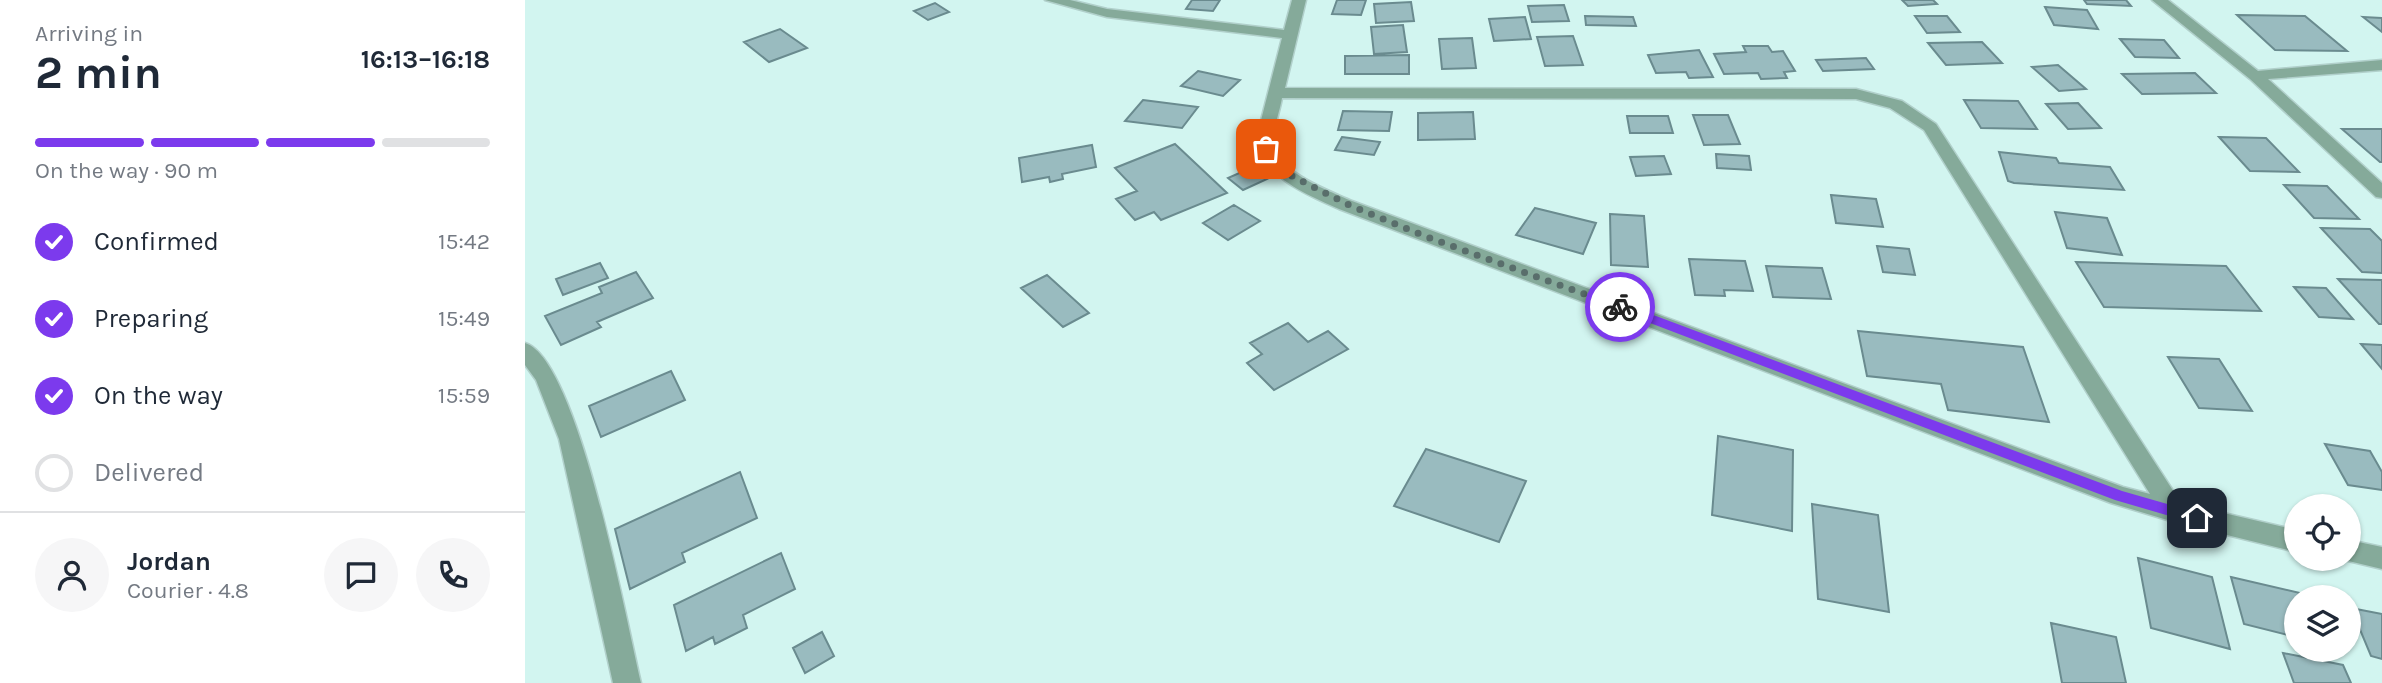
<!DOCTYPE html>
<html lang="en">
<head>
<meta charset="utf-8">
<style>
  body { margin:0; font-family:Karla,sans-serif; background:#f6f6f7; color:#1f2937; height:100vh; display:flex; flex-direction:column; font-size:26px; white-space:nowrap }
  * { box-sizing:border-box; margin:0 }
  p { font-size:23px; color:#747a83 }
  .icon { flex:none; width:38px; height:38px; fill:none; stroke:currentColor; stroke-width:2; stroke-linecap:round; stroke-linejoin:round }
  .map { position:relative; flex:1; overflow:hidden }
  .panel { display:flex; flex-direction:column; background:#fff; width:525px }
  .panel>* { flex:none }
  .fabs { position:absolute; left:1759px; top:494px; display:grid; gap:14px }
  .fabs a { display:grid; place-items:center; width:77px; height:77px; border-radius:50%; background:#fff; box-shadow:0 2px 5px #0004; font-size:35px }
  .pin { position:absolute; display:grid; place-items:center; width:60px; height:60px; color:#fff; margin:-30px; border-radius:14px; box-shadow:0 4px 10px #0006 }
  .courier { position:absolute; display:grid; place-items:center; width:70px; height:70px; margin:-35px; border:5px solid #7c3aed; border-radius:50%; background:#fff; color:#222; box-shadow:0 2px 9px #0007 }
  .overview em { font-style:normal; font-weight:700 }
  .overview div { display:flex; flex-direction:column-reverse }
  .overview { display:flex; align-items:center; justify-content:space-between; height:119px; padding:0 35px }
  h1 { font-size:46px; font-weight:700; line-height:52px }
  .bar { display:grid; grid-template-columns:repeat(4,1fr); gap:10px 7px; align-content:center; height:84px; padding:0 35px }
  .bar i { height:9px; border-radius:5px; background:#e0e1e3 }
  .bar .current { background:#7c3aed }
  .bar p { grid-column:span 4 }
  .line { display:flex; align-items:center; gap:18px; padding:0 35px; border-top:2px solid #e0e1e3 }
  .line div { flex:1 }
  .round { display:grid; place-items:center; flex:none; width:74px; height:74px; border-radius:37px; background:#f6f6f7 }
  ol { padding:0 35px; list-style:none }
  li { display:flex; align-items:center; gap:21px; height:77px }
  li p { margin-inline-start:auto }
  li .icon { padding:7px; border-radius:50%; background:#7c3aed; color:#fff; stroke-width:4 }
  li:last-child { color:#747a83 }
  li i { width:38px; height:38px; border:4px solid #e0e1e3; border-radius:50% }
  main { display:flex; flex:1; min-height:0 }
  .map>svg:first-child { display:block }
</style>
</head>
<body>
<main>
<section class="panel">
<div class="overview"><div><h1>2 min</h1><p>Arriving in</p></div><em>16:13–16:18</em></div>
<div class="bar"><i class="current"></i><i class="current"></i><i class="current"></i><i></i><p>On the way · 90 m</p></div>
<ol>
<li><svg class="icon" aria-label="check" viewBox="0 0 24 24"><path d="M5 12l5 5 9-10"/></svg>Confirmed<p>15:42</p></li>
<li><svg class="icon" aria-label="check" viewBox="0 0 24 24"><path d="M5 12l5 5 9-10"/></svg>Preparing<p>15:49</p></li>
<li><svg class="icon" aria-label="check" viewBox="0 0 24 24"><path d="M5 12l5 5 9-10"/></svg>On the way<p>15:59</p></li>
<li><i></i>Delivered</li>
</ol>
<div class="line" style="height:126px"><a class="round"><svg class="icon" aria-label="person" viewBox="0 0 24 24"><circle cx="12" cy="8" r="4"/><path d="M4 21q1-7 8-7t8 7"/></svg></a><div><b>Jordan</b><p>Courier · 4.8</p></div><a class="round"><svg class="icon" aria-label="chat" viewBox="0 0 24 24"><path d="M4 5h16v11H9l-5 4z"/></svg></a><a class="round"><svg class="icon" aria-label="phone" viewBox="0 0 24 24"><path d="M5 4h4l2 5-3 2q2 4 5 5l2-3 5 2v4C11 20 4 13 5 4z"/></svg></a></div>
</section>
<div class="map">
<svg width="1857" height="683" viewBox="0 0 1857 683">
  <rect width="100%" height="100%" fill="#d2f5f0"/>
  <path fill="#99bbbf" stroke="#6a8b8f" stroke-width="2" d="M667,0H695L688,11L661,9Z
    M812,0H841L836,15L807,14Z
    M1377,0H1408L1412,4L1383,6Z
    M1559,0H1601L1606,6L1562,4Z
    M886,2L889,21L851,23L849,4Z
    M410,3L424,12L403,20L389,11Z
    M1039,5L1044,21L1007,22L1003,6Z
    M1520,7L1562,10L1573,29L1529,25Z
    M1712,15L1780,16L1822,51L1750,50Z
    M1060,16L1108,17L1111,26L1061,25Z
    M1390,16H1422L1435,32L1402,33Z
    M1000,17L1006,39L969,41L964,19Z
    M1838,17L1857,18V32Z
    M878,25L882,52L849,54L846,27Z
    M255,29L282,48L244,62L219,42Z
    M1048,36L1058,65L1020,66L1012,37Z
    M947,38L951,68L917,69L914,39Z
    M1595,39L1639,40L1654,58L1610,57Z
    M1457,42L1477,63L1421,65L1403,43Z
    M1218,46H1243L1247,52L1258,51L1270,71L1259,72L1262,78L1236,79L1233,73L1199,74L1189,54L1221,52Z
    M1174,50L1188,77L1164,78L1161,72L1131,73L1123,55Z
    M884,55V74H820V56Z
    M1341,58L1349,69L1298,71L1291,60Z
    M1533,65L1561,89L1534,91L1507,67Z
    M673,71L715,80L698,96L656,86Z
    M1670,73L1691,93L1617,94L1597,74Z
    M618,100L673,107L657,128L600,121Z
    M1439,100L1493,101L1512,129L1456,128Z
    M1553,103L1576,128L1543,129L1521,104Z
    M818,111L867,112L864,131L813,130Z
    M948,112L950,139L893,140V113Z
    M1168,115H1203L1215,144L1179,145Z
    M1102,116H1143L1148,133H1105Z
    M1817,129H1857V162H1855Z
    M817,137L855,142L849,155L810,150Z
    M1694,137L1741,138L1774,172L1725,171Z
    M650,144L702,193L636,220L629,212L610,220L591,199L612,191L590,168Z
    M567,145L571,167L537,174L538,179L525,182L524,177L497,182L494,158Z
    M1474,152L1531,158L1534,163L1585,167L1599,190L1489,183L1483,181Z
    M1191,154L1224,156L1226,170L1192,168Z
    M1139,156L1146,174L1111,176L1105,157Z
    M728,167L742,179L718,190L703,178Z
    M1759,185L1802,186L1834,219L1789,218Z
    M1306,195L1351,199L1358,227L1311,223Z
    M709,205L735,221L703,240L678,223Z
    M1010,208L1071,223L1058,254L991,235Z
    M1530,212L1582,218L1597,255L1542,248Z
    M1085,214L1119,216L1123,267L1086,265Z
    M1796,228L1845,229L1857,241V273L1837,272Z
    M1352,246L1384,249L1390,275L1358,272Z
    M1164,259L1220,261L1228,291L1199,290L1200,296L1170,295Z
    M1551,262L1701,266L1736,311L1579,307Z
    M75,263L83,278L38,295L31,279Z
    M1241,266L1297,268L1306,299L1248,297Z
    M111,272L128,298L72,322L76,327L36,345L20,316L77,293L74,287Z
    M522,275L564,313L538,327L496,288Z
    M1813,279L1857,280V324H1854Z
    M1769,287L1801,288L1828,319L1794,317Z
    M763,323L783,342L803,331L823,349L749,390L722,363L737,354L725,343Z
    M1333,331L1498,347L1524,422L1423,410L1416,384L1342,376Z
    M1836,344L1857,345V369Z
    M1643,357L1694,359L1727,411L1674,408Z
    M146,371L160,400L76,437L64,406Z
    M1193,436L1268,450L1267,531L1187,515Z
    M1800,444L1845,451L1857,472V490L1823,485Z
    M901,449L1001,481L974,542L869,506Z
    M215,472L232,518L157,553L160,562L105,589L90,529Z
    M1287,504L1353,515L1364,612L1293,599Z
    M256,553L270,589L218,615L222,628L190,644L188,637L161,651L149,605Z
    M1613,558L1687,577L1705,649L1626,628Z
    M1706,577L1792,597H1771V637L1719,624Z
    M1826,608L1857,614V659L1846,656Z
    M1526,623L1591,637L1601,683H1537Z
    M297,632L309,656L280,673L268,648Z
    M1758,653L1818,665L1826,683H1769Z"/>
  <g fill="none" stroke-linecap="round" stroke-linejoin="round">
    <g stroke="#b1d0cb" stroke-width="3">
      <path id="minor" d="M520,0H545L582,9L759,30L767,0H781L760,88L1331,89L1377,101L1411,124L1656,503L1771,530V552L1649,522L1586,503L814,209C781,194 736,177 732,136L757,38L582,17ZM757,98L1331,99L1365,108L1399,130L1625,494L1598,487L827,201C801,189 745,171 749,135C750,123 755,110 757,98Z
        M1627,0H1643L1733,71L1857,60V70L1743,79L1857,183V198L1851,197L1725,79Z
        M0,343C53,358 102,625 116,683H88L34,439L11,380L0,365Z
        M1824,540L1857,547V569L1815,559L1824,558Z"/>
    </g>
    <use href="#minor" fill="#85aa9a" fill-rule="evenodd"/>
  </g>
  <path fill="#7c3aed" d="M1091,304H1099L1597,491L1677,514L1679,518L1672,524L1590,500L1091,310Z"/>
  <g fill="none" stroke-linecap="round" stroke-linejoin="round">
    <path stroke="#596e6b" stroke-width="7" stroke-dasharray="0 12.6" d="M741,149L763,174L824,205L902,237L1095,307"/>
  </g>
</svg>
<div class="fabs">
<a><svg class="icon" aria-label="locate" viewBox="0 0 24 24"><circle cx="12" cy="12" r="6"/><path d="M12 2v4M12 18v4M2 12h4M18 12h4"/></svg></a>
<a><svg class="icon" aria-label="layers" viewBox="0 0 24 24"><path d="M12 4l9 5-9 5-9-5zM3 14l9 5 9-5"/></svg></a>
</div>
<div class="pin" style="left:741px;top:149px;background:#ea580c"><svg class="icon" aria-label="bag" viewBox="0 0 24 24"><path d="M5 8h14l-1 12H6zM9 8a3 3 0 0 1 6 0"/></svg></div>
<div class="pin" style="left:1672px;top:518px;background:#1f2937"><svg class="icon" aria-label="home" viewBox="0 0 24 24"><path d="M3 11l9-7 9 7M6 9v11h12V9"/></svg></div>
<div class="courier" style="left:1095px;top:307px"><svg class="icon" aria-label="bike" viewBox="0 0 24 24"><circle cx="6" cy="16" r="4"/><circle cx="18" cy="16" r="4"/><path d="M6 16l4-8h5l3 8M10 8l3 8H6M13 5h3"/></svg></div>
</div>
</main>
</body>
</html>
